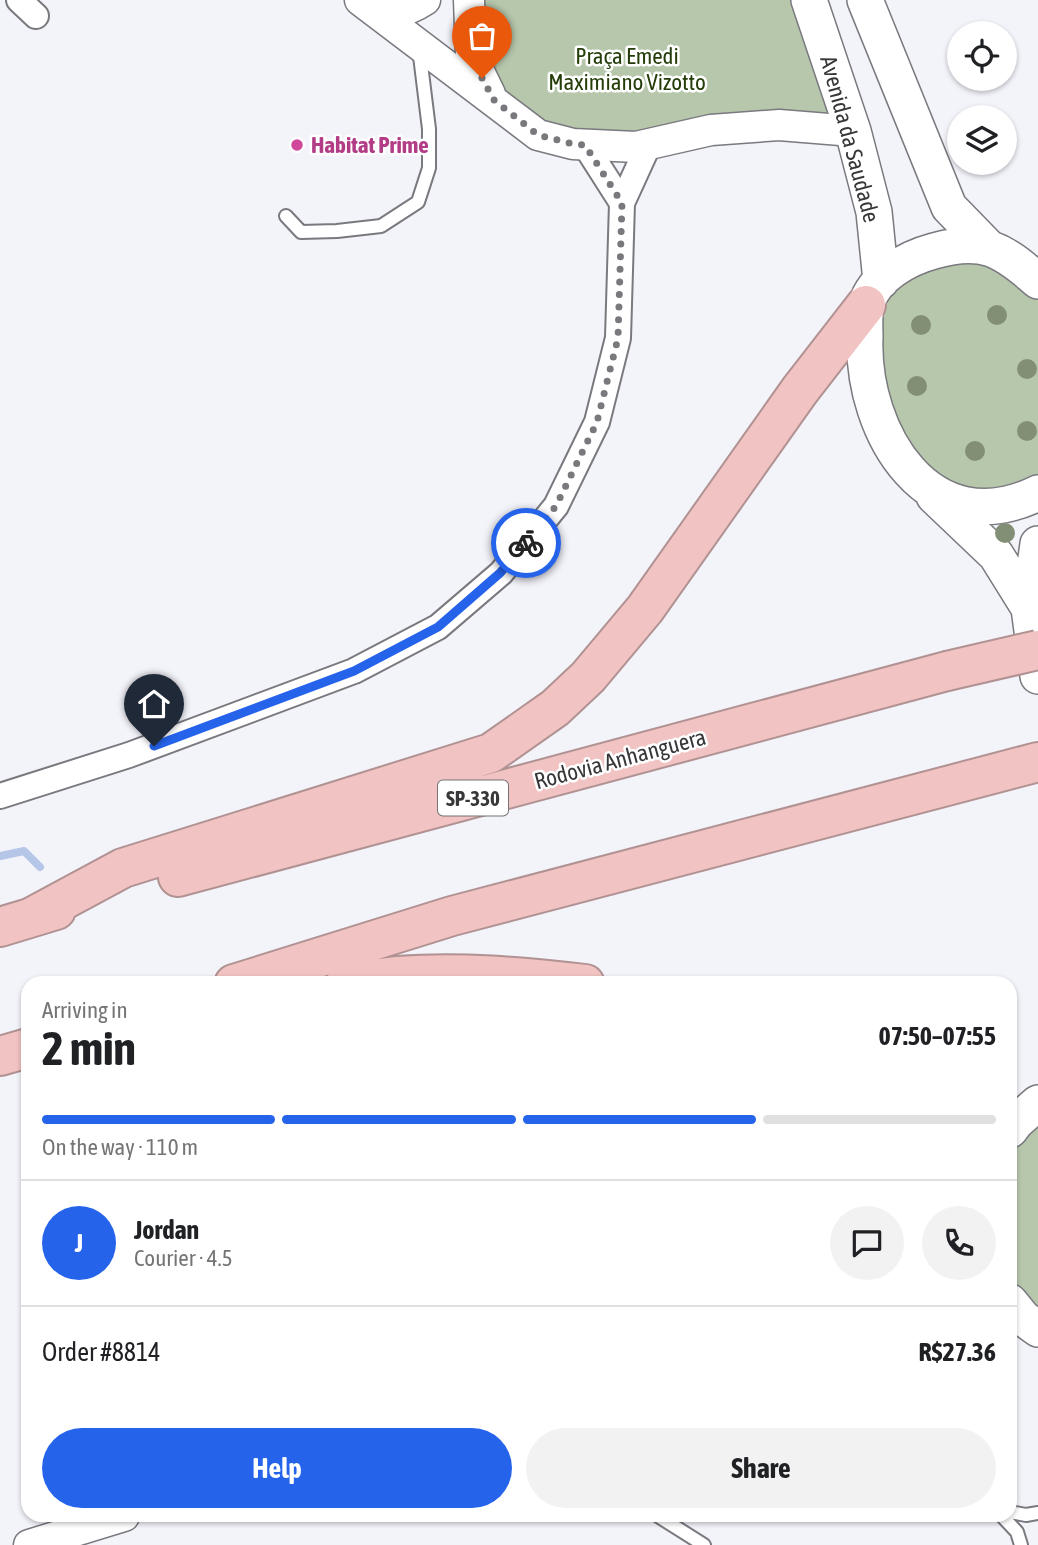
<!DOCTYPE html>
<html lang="en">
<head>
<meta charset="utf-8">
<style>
  body { margin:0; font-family:"Asap Condensed",sans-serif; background:#f2f2f2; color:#202124; height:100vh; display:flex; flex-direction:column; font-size:26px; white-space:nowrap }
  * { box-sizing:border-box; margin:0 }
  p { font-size:23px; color:#757577 }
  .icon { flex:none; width:38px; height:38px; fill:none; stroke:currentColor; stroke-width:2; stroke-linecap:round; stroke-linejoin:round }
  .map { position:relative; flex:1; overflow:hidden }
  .details { position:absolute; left:21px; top:976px; width:996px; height:546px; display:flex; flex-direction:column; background:#fff; border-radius:21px; box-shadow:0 2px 5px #0004 }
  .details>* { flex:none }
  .controls { position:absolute; left:947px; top:21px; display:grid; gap:14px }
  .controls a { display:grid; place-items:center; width:70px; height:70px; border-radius:50%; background:#fff; box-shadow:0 2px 5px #0004; font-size:35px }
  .pin { position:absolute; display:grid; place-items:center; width:60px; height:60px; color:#fff; margin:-72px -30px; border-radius:50% 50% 50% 0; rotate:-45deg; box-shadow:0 0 7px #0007 }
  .pin .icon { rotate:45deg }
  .courier { position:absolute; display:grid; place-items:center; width:70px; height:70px; margin:-35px; border:5px solid #2563eb; border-radius:50%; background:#fff; color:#222; box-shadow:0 2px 9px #0007 }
  .overview em { font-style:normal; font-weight:700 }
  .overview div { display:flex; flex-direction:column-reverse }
  .overview { display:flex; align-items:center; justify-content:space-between; height:119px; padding:0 21px }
  h1 { font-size:46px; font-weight:700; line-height:52px }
  .bar { display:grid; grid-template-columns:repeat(4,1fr); gap:10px 7px; align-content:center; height:84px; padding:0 21px }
  .bar i { height:9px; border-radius:5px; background:#e0e0e0 }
  .bar .on { background:#2563eb }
  .bar p { grid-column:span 4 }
  .line { display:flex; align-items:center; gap:18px; padding:0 21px; border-top:2px solid #e0e0e0 }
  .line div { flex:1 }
  .round { display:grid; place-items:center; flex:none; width:74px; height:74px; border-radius:37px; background:#f2f2f2 }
  .cta { display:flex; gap:14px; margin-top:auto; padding:14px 21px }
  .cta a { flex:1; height:80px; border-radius:42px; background:#2563eb; color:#fff; font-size:28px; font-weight:700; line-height:80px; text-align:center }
  .cta a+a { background:#f2f2f2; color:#202124 }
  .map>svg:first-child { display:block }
</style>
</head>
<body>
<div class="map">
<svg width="1038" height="1545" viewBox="0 0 1038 1545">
  <rect width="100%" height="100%" fill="#f3f3fa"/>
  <path fill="#b7c7ac" d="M481,0H797L840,121L633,141L569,134L535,119L503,89L487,65Z
    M985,256L1038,296V478L989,494L927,477L891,430L875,311L918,267Z
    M1038,1115V1319L1010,1288V1145Z"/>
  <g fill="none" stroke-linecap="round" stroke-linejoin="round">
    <path stroke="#b6c6e8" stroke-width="8" d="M0,856L24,851L40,867"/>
    <g stroke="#79797f" stroke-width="16">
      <path id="service" d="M286,216L301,232L337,231L381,226L418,202L429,168V129L419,48
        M1010,1512L1026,1515L1038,1513
        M658,1516L704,1545
        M1002,1516L1017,1532L1021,1545"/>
    </g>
    <g stroke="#79797f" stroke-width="28">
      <path id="minor" d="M19,0L36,16
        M585,145L622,203
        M0,796L129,755L354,671L438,627L501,573L556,506L597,422L618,338L622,203L649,144"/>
    </g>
    <g stroke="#79797f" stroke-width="33">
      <path id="tertiary" d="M360,0L538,135L573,144L636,147L711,130L779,125L853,131
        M469,0L471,55L490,94
        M369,6C394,13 402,15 425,0
        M29,1545L124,1516"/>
    </g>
    <g stroke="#79797f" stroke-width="38">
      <path id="secondary" d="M809,0L853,131L874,212L881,281
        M865,0L949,207L986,245
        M1038,281C1002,249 982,237 934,251C908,258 874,276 866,305C864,315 865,327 865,337C861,433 930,546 1038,493
        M934,496L996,555L1029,608
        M1038,544L1029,608L1038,676
        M1010,1130L1016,1122L1038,1103
        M1010,1302L1023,1318L1038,1329"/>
    </g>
    <g stroke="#b19293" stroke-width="42">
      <path id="motorway" d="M178,877L947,671
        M32,917L123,868L491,753L555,708L588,677L645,609L800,390L866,305
        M0,927L56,910
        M234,984L452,916L1038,762
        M345,984C362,979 380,978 398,976C460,971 523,977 585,984
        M0,1056L28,1048"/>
    </g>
    <use href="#service" stroke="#fff" stroke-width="12"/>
    <use href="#minor" stroke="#fff" stroke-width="24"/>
    <use href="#tertiary" stroke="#fff" stroke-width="30"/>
    <use href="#secondary" stroke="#fff" stroke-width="35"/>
    <use href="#motorway" stroke="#f2c3c3" stroke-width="38"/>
    <g stroke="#b19293" stroke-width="42" stroke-linecap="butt">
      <path id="motorway-bridge" d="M947,671L1038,650"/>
    </g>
    <use href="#motorway-bridge" stroke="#f2c3c3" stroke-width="38"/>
  </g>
  <g fill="#828f75">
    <circle cx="997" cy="315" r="10"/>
    <circle cx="921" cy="325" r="10"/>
    <circle cx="1027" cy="369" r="10"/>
    <circle cx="917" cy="386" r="10"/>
    <circle cx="1027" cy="431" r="10"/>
    <circle cx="975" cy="451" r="10"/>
    <circle cx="1005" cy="533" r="10"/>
  </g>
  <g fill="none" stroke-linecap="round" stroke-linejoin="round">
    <path stroke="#79797d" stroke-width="7" stroke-dasharray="0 12.6" d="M482,78L494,100L538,135L573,144L585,145L622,203L618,338L597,422L556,506L526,543"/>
    <path stroke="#2563eb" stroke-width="9" d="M154,746L354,671L438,627L500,573L526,543"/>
  </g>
  <circle fill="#d1479c" stroke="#fff" stroke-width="2.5" cx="297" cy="145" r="7"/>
  <g text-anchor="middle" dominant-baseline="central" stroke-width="5" stroke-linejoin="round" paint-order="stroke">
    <rect fill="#fff" stroke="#737375" stroke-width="2" x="438" y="780.5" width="70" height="35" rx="5"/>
    <g font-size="21" font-weight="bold" fill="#37373a">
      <text x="473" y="798">SP-330</text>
    </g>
    <g font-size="23" fill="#253d09" stroke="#fff">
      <text x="627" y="56">Praça Emedi<tspan x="627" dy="26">Maximiano Vizotto</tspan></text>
    </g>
    <g font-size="23" fill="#37373a" stroke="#fff">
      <text transform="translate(850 139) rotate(75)">Avenida da Saudade</text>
      <text transform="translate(620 759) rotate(-15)">Rodovia Anhanguera</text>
    </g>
    <g font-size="23" font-weight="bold" fill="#b23c85" stroke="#fff" text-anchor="start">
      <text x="311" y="145">Habitat Prime</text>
    </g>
  </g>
</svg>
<div class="controls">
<a><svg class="icon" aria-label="locate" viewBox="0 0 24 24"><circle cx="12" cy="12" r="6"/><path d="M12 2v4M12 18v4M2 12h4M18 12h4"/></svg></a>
<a><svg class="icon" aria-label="layers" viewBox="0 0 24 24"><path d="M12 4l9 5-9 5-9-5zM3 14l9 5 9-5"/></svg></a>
</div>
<div class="pin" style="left:482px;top:78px;background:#ea580c"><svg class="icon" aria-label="bag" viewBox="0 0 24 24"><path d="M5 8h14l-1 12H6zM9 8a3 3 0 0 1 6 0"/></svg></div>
<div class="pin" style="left:154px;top:746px;background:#1f2937"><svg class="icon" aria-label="home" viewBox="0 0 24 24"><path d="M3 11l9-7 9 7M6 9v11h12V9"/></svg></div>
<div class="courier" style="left:526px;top:543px"><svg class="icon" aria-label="bike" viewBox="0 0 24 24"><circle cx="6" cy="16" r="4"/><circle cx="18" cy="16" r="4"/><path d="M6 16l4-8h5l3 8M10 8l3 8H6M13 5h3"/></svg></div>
<section class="details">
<div class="overview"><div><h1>2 min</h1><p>Arriving in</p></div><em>07:50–07:55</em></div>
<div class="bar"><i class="on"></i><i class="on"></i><i class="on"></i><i></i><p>On the way · 110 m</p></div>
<div class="line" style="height:126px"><b class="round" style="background:#2563eb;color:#fff">J</b><div><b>Jordan</b><p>Courier · 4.5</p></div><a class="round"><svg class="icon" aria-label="chat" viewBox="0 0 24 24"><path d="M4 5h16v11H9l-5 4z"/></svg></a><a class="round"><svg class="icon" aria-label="phone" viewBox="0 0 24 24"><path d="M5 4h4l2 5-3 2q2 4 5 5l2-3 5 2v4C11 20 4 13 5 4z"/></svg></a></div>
<div class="line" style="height:91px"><div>Order #8814</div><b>R$27.36</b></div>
<div class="cta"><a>Help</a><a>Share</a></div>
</section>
</div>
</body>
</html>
